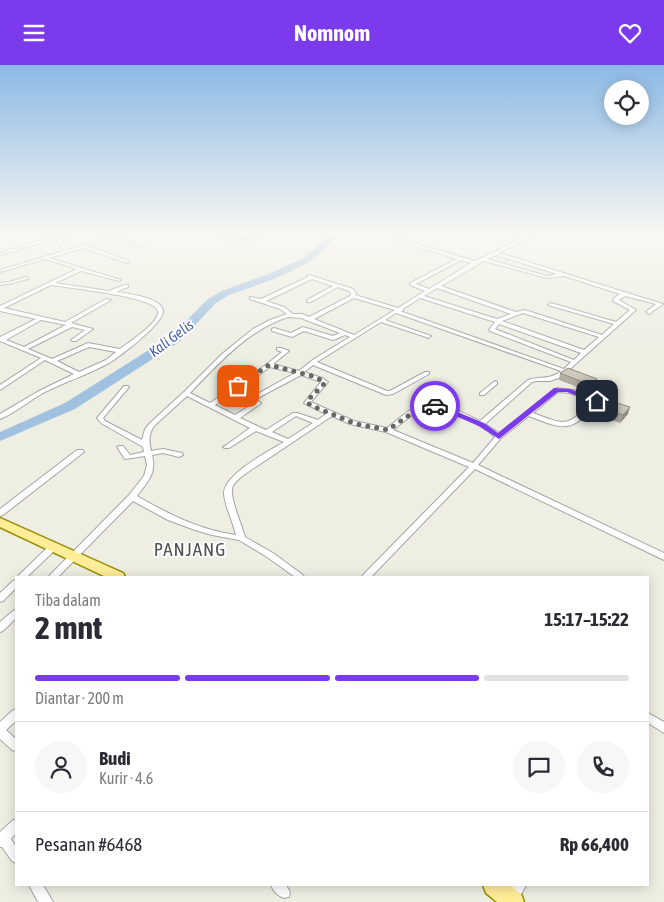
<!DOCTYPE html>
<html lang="id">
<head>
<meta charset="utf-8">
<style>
  body { margin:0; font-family:"Asap Condensed",sans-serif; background:#f7f7f7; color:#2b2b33; height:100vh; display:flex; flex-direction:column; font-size:19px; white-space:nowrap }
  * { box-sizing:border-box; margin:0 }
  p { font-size:16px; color:#7c7c81 }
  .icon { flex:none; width:28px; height:28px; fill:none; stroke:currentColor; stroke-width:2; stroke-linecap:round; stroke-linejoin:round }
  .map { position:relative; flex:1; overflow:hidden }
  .panel { position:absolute; left:15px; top:511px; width:634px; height:310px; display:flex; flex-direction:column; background:#fff; border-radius:0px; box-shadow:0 2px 12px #0003 }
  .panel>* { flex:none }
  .tools { position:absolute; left:604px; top:15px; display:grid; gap:10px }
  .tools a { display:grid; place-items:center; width:45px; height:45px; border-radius:50%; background:#fff; box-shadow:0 2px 12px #0003; font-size:25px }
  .pin { position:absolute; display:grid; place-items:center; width:42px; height:42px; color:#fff; margin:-21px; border-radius:10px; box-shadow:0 2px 8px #0006 }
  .courier { position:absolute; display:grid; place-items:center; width:50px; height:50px; margin:-25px; border:4px solid #7c3aed; border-radius:50%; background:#fff; color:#222; box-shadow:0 1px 6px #0007 }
  .head em { font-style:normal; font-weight:700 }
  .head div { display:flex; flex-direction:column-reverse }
  .head { display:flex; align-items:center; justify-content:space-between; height:85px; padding:0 20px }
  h1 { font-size:32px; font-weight:700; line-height:38px }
  .bar { display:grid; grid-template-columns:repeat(4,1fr); gap:8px 5px; align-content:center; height:60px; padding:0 20px }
  .bar i { height:6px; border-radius:4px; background:#e1e1e2 }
  .bar .active { background:#7c3aed }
  .bar p { grid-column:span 4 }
  .line { display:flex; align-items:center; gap:12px; padding:0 20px; border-top:1px solid #e1e1e2 }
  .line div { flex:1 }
  .round { display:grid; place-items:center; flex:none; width:52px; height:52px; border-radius:26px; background:#f7f7f7 }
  header { display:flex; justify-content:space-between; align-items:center; height:65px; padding:0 20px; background:#7c3aed; color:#fff; font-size:22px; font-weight:700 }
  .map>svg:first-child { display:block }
</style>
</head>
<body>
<header><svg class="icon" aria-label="menu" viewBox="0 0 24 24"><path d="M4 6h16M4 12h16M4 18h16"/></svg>Nomnom<svg class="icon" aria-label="heart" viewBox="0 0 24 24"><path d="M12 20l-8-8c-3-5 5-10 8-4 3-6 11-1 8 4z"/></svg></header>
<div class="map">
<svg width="664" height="837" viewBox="0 0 664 837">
  <rect width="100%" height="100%" fill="#efeee3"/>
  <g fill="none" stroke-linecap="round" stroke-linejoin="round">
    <path fill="#a0c1e0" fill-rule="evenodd" d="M330,167H339L325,184L308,198L274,214L229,230L216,238L179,277L75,344L0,376V367L65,338L171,271L208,234L221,226L266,210L302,194L319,180Z"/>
    <g stroke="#a5a5a5" stroke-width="2">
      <path id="street" d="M73,167H82L59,174L68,185L127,167H135L117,173L145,182L143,183L113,174L88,181L129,196V197L127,198L84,183L49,193L121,215L119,216L81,206L55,218L109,226L124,220H128V222L116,227C126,228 163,233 163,246C164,258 119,292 109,298C87,310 65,317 43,328C29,336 15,348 0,354V349L39,326L74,309L45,295L0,325V320L41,293L0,276V272L36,254L0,246V241L77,204L45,194L0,207V205L64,186L55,174L0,190V188L51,172ZM51,220C66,223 158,231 158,247C159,258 129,277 120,284L88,278L52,294L28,284L72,262L85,265L71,275L72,276H76L93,264L71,258L111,235L106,234L65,257L4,243ZM41,255L66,260L24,282L6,275ZM89,282L116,287L106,295L79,307L57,296Z
        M99,167H105L110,170L100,174L98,173L104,170Z
        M196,167H206L244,176L276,167H284L244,178Z
        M286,167H308V168L306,169Z
        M536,167H542L499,188L663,239L649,249L646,247L647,246L656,239L625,231L619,235L636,245L561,312L550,316H537L532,317L485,359L499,368L557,323L573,325L609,338L610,339L609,340L607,341L599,338C570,367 566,366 529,351L501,373L478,400L664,488V495L475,404L371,512H362L363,510L469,402L386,367L350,359L332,351L248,407C243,411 236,415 233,421C228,430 242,460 245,472L273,488L303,510L304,512H295L267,492L239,475L212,470L195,465L168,455L133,436L58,512H49L50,510L129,430L144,411L147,400L145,391L125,394L117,382L119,381H123L130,390L144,387L143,382L101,358L97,353L124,321H128L129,322L103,353L105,356L142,375L145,364L150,358L185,326L222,289L253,264L270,255L287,249L280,244L250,234V232L261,234L308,212L307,211L309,210L353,224L356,228L355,230L398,243L425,226L410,220V218L457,194L393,174V172L475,196ZM496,190L557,209L547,211L487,194ZM461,195L471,198L429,224L416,219ZM484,196L547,213L564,211L620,229L614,233L613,236L630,245L616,257L551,238L548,240L614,259L602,270L525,245L516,247L441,221ZM312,214L333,221L307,235V237H311L338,222L349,226L351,228L350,231L309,252L302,249H293L284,242L266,236ZM437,223L511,249L497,254L424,231ZM354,233L395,245L354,270L314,254ZM420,233L495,257L489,265L490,266L571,297L564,304L400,246H403V244ZM396,248L561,306C551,315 539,311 528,315L480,356C466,349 435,333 420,340C407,345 398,355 387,363L354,356L311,337L328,317L322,313L304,307L313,300L386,330L393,329L429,309V307H425L390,326H387L317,297L381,257L426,272L428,273L431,271L385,255ZM523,248L599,272L584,285L502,256ZM288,252L301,253L340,268L333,271L303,262L291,268L274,263L272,264V266L292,272L304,266L333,275L345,270L350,272L314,294L299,306L273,299L289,286L281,283H277V285L282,287L267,299L210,338L190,328C219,298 248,265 288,252ZM499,259L581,288L574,295L495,264ZM270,302L295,308L252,332L239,324ZM301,310L321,317L304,338L326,349L318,355L297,348H293L266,365L240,353L260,339L261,338L256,334ZM234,327L254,338L235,350L215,340ZM558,327L570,328L593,336C567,362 567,361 533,348ZM187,331L250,363L225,381L223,382L225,383H229L256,366L284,377C269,386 223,410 224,429C225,441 233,457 236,470C200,465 168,449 137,431C147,417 157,409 152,390L163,388L179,392L183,390L182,388L163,384L151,386C149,376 148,369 155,360ZM425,342C445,342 480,358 495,372L473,398L393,365L413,349ZM296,351L313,358L288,374L272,367Z
        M26,212L28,213V214L9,219L0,220V218L9,217Z
        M495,316L497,317V319L484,330H480V328Z
        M77,385H83L84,387L3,450L0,451V444Z
        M52,480L55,481L56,483L55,485L27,512H18L19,510L49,481Z
        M16,515V523L3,536L0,537V528L13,516Z
        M16,545V553L3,566L0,567V557L13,546Z
        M16,644V656L6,665L16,674V686L12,685L0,674V657L12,646Z
        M648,648L664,657V668L648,658Z
        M16,754V768L11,774L16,782V798L12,796L2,782H0V767L12,756Z
        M29,820H43L53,837H38Z
        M271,820H286L290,827L289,832L284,833C278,831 273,826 271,820Z
        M513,820H526L517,837H507L505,833Z"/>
    </g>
    <g stroke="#978d00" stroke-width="3">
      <path id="primary" d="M0,453L123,508L125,512H106L0,462Z
        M483,820H510L521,829L524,837H497L486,828Z"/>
    </g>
    <use href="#street" fill="#fff" fill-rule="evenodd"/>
    <use href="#primary" fill="#ffed98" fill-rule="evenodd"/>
  </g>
  <path fill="#b2ada2" d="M560,308L597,314L595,321L588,326L559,315Z
    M593,341L628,349L620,358L592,348Z"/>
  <path fill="#918d84" d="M597,314L595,321L588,326L590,320Z
    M630,342L628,349L620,358L623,350Z"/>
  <path fill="#cfc9bc" stroke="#918d84" d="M568,303L597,314L590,320L560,308Z
    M601,333L630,342L623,350L593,341Z"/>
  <linearGradient id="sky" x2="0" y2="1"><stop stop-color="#8bb9e5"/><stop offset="0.59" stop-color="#f8f7f2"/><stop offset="1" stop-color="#f8f7f2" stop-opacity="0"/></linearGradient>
  <rect width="664" height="285" fill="url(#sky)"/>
  <path fill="#7c3aed" d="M554,323L570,324L601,336L597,338L567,327H558L499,374L479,361L432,341L438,339L484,358L498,368Z"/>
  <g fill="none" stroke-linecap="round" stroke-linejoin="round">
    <path stroke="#676763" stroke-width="5" stroke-dasharray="0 9" d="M238,321L269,300L316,312L325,318L307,336L310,340L356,359L388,365L422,341H435"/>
  </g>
  <g text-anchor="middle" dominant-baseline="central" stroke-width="4" stroke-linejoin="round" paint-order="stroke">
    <g font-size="15" font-style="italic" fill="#455fb3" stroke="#fff">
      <text transform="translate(171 273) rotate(-37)">Kali Gelis</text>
    </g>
    <g font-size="19" letter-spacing="1" fill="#515151" stroke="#fff">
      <text x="190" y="484">PANJANG</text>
    </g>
  </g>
</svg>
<div class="tools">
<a><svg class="icon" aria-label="locate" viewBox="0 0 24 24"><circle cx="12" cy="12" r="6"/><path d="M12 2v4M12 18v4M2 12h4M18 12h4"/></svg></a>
</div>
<div class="pin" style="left:238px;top:321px;background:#ea580c"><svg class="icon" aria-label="bag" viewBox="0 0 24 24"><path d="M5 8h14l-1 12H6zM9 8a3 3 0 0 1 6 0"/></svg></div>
<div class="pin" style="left:597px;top:336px;background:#1f2937"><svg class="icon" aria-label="home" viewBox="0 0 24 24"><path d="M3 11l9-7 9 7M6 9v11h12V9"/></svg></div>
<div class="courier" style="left:435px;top:341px"><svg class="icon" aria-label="car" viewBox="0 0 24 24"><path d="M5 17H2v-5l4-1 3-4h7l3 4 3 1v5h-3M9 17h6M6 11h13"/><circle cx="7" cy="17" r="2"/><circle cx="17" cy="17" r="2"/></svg></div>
<section class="panel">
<div class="head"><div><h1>2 mnt</h1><p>Tiba dalam</p></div><em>15:17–15:22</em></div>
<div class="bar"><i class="active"></i><i class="active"></i><i class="active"></i><i></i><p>Diantar · 200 m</p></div>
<div class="line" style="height:90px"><a class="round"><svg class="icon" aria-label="person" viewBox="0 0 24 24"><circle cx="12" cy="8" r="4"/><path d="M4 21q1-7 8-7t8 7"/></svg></a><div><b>Budi</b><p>Kurir · 4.6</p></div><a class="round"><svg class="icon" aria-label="chat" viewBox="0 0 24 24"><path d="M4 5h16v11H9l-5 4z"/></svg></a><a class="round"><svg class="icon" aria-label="phone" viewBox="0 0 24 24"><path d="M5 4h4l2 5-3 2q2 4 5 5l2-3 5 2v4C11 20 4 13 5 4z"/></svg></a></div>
<div class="line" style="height:65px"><div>Pesanan #6468</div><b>Rp 66,400</b></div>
</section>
</div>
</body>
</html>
